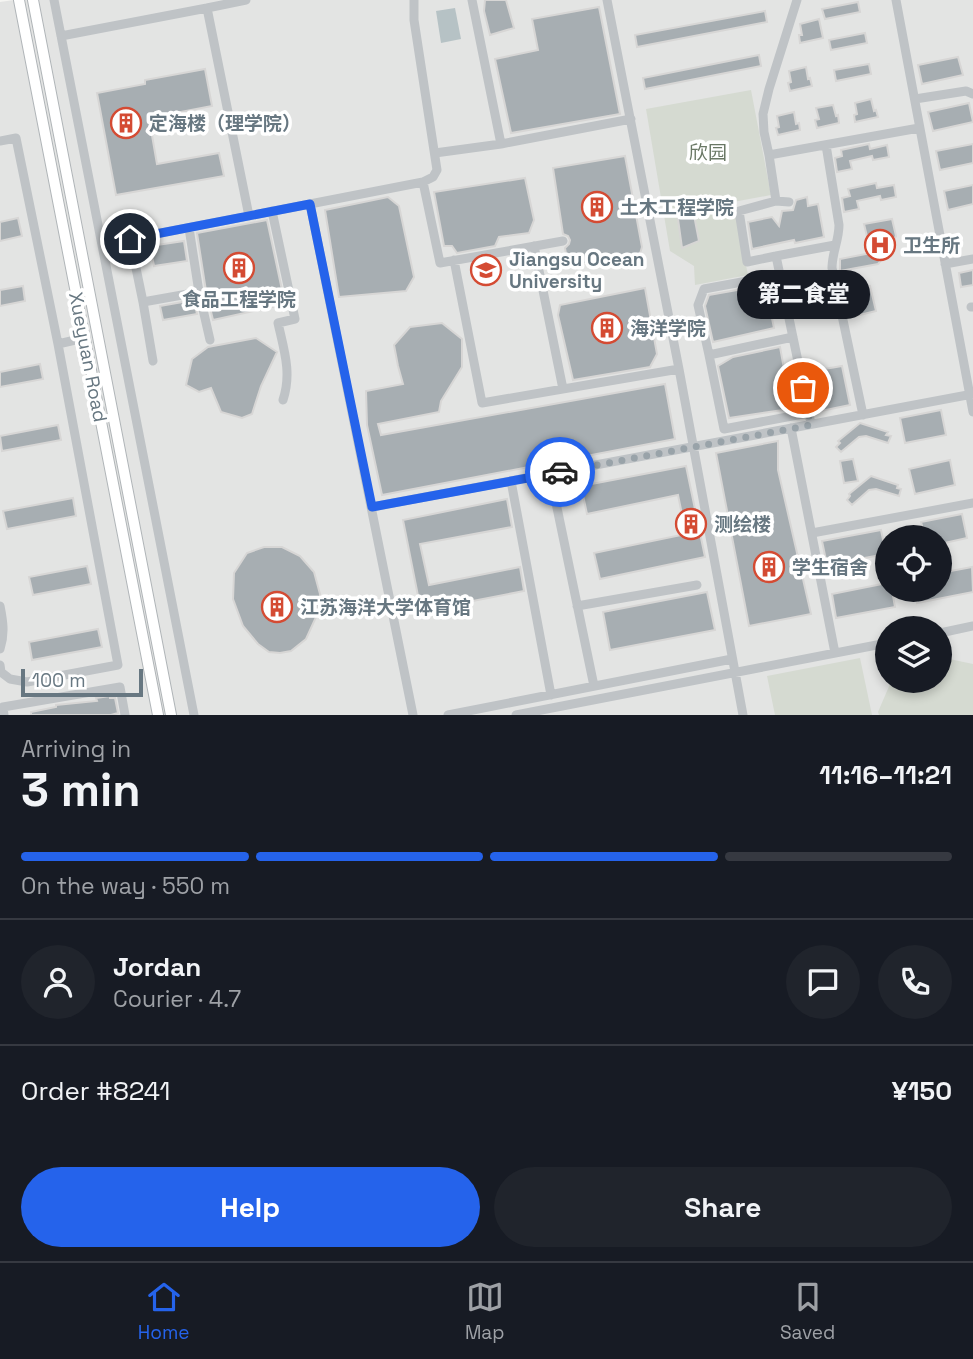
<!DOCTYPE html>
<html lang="en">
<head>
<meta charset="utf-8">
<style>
  body { margin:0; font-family:"Space Grotesk","Noto Sans SC",sans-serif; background:#20242c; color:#f1f3f6; height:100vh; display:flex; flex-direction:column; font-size:26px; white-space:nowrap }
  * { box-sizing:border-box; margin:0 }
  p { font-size:23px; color:#9ea1a6 }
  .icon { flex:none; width:38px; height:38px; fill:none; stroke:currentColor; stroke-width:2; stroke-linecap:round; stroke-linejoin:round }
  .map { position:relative; height:715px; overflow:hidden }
  .panel { display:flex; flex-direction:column; background:#171b24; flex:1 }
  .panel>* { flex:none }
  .buttons { position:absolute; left:875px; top:525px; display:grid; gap:14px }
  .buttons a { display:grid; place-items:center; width:77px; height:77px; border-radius:50%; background:#171b24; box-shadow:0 4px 10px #0003; font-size:35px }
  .scale { position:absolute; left:21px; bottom:18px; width:122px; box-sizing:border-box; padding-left:7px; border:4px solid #677781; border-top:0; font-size:19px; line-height:24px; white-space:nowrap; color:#677781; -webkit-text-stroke:5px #fff; paint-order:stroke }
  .pin { position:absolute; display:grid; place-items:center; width:60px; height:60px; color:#fff; margin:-30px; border:4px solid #fff; border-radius:50%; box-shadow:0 2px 7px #0007 }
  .courier { position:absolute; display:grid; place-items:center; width:70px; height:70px; margin:-35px; border:5px solid #2563eb; border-radius:50%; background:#fff; color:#222; box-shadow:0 2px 9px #0007 }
  .bubble { position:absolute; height:49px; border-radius:24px; background:#171b24; box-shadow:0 4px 10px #0003; font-size:23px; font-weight:800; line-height:49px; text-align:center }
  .summary em { font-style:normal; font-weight:800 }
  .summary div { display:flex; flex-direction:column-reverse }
  .summary { display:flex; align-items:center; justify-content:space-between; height:119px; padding:0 21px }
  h1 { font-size:46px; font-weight:800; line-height:52px }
  .bar { display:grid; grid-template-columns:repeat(4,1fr); gap:10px 7px; align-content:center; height:84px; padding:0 21px }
  .bar i { height:9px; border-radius:5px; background:#363941 }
  .bar .on { background:#2563eb }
  .bar p { grid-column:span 4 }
  .line { display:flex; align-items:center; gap:18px; padding:0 21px; border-top:2px solid #363941 }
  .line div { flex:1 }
  .round { display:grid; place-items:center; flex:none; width:74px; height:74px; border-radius:37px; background:#20242c }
  .button { display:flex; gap:14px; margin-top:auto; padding:14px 21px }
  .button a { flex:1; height:80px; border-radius:42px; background:#2563eb; color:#fff; font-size:28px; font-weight:800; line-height:80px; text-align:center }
  .button a+a { background:#20242c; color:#f1f3f6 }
  .tabs { display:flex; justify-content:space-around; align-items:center; height:98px; border-top:2px solid #363941; background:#171b24; font-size:19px; color:#9ea1a6 }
  .tabs a { display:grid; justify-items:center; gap:4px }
  .tabs .on { color:#2563eb }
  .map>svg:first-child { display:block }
</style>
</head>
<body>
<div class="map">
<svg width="973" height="715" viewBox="0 0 973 715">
  <rect width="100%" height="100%" fill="#f5f5f2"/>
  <path fill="#e3e4e3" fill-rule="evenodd" d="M14,0H973V715H0V2ZM887,537H940V590H887ZM887,628H940V681H887Z"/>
  <path fill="#d5dad1" d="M751,90L771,195L733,202L748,275L695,285L694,266L670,251L646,109Z
    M940,657L973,664V715H879L878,712L890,684L894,681H940Z
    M860,658L872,715H775L767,676Z"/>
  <path fill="#b6c2c5" d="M455,8L461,39L441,43L436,11Z"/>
  <path fill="#a7aeb2" stroke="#d7d6d5" stroke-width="2" d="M485,0H506L514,28L490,35L484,11Z
    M858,2L860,12L825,19L822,9Z
    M599,7L620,114L511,133L495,59L538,50L532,19Z
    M765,11L767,22L637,47L635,35Z
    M819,19L823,38L800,43L799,35H802L800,24Z
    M865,33L867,43L831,50L829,40Z
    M759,55L761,66L645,89L643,78Z
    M958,57L963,75L922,84L918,65Z
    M869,64L871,74L836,81L834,70Z
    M806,67L808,79L810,78L812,86L790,91L788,83L791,82L789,71Z
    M205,69L212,106L149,118L157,164L219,153L224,176L116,195L97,93L145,84V80Z
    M871,99L874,111L876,110L878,117L855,122L854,115L857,114L855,103Z
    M969,103L973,122L933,131L928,112Z
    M833,105L836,116L838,115L839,123L817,128L815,120L819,119L816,108Z
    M794,112L796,124L799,123L800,130L778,135L776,128L779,127L777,116Z
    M869,144L870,149L887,145L889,157L873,160L872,156L850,161L852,169L837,172L835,158L842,156L841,150Z
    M973,144V163L940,170L936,151Z
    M625,156L642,247L639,257L568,266L565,248L569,244L570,240L568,236L563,234L553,168Z
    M525,178L534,220L529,233L499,237L495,246L457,253L452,246H444L434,192Z
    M876,183L877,188L894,185L896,197L881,200L880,196L857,201L859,209L844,212L842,198L850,196L848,189Z
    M973,185V204L948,210L944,191Z
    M388,197L399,206L414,277L406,291L339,297L325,210Z
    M807,197L808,206L818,204L824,237L795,243L794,240L752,249L748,222L772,217L779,226L782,211L793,210L796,200Z
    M693,210L699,241L682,248L677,212Z
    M18,218L22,236L0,241V222Z
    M892,219L896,236L884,257L878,264L840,271V259L871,253L864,224Z
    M267,220L285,304L213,320L206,291L197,233Z
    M184,241L187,261L154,266L150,246Z
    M973,270V285L961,287L959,273Z
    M765,285L774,328L713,342L705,306L709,295Z
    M23,286L25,301L0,306V290Z
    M870,286L876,311L851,317L845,290Z
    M645,288L657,354L650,367L573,380L558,315L560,305Z
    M194,300L197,314L163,320L160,306Z
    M442,323L462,339V367L441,401L439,412L378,424L381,435L665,384L675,439L382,495L367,425L366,391L403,384L398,366L394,345L410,327Z
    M256,338L277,352L261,386L252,414L242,418L221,412L211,388L199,392L186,385L192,359L208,347Z
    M780,347L790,401L783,410L729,418L718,366L733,357Z
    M40,364L43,379L0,387V372Z
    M842,366L850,405L816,412L807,372Z
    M941,410L946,435L905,443L900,418Z
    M860,423L888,432L886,435L891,436L888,443L866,436L859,437L841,452L836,447L840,443L838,441Z
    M58,425L61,440L2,451L0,436Z
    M778,441V470L811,614L749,626L716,453Z
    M853,459L858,481L844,483L840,461Z
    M950,460L955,485L915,494L909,469Z
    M686,466L705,557L600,579L594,553L686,534L678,495L587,514L581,486Z
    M871,476L898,485L897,488L901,489L899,496L876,489L869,490L852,505L847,500L850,496L849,494Z
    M73,498L76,516L7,529L3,511Z
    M507,499L512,527L420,544L429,585L520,567L524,591L421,611L403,520Z
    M962,514L967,538L940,544V537H925L921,522Z
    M881,530L886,554L827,565L822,541Z
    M264,547H282L300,556L314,572L320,594L317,615L306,639L291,651L280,653L269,652L258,644L243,626L233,599L234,573L247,553Z
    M87,566L91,584L33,595L29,577Z
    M972,567L973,592L917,603L915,590H940V573Z
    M887,583V590H892L895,607L836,618L832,594Z
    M707,592L715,630L610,650L603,612Z
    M98,629L102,647L32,660L29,642Z
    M110,696V698H115L118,713L111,715H31V712L56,707V705L97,701L96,698Z"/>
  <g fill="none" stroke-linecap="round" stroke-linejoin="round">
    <g stroke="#b0b5b8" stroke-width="12">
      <path id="major" d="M19,0L158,715
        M33,0L171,715"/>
    </g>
    <path stroke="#bfc3c6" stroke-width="9" d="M54,0L194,715
      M246,0L207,8L249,216
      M472,0L501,144L631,119
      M607,0L679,369L743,715
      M896,0L973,412
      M61,36L207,8
      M915,99L966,91L973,94
      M0,141L16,138L58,344L118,665L27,682L10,679L1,672L0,665
      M826,145L839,225C839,240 832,253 832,268L863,415
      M435,153L501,144
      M769,155L764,132L763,114L769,89L797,0
      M423,182L440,263L563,241
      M776,201L769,155L919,128
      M310,204L413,715
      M272,211L295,319L278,323C284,350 292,373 283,400
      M189,228L199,292L210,340
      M534,246L563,389
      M776,256L747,262L739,211L776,201L789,202
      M454,260L482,403L679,369
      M945,264L973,259
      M143,302L130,239L423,182L433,177L437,170L414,20V0
      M971,307H973
      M793,337L709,355L724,429L808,413
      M58,344L84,338
      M709,355L698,305L704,289L780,275
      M153,361L143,302L199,292
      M810,419L776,256L835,245
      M791,428L835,653
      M550,474L594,686
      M511,481L551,695
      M372,507L973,394
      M812,533L973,503
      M0,606C3,621 5,634 0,649
      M577,606L697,585
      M940,633L973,626
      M4,715L3,707L120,687L125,715
      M448,715L732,659
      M516,715L887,643"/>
    <use href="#major" stroke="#fff" stroke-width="10"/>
  </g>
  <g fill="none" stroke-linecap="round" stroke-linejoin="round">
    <path stroke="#99a3a9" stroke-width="7" stroke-dasharray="0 12.6" d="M560,472L811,425L803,388"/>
    <path stroke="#2563eb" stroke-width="9" d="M130,239L310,204L372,507L560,472"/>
  </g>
  <defs>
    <g id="building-ring" transform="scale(1.575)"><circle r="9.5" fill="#fff" stroke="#d44b33" stroke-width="1.5"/><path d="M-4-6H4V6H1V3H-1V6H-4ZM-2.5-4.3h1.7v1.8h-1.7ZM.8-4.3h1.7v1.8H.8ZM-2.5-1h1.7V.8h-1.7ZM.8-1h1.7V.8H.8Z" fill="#d44b33"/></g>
    <g id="hospital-ring" transform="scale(1.575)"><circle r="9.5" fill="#fff" stroke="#d44b33" stroke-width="1.5"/><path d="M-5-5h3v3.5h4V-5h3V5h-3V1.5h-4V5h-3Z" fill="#d44b33"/></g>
    <g id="university-ring" transform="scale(1.575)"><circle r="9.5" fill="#fff" stroke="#d44b33" stroke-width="1.5"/><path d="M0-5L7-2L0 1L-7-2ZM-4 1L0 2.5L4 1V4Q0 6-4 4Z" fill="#d44b33"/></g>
  </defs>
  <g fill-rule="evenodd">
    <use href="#building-ring" x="126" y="123"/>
    <use href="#building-ring" x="597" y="207"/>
    <use href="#hospital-ring" x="880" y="245"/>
    <use href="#building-ring" x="239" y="268"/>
    <use href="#university-ring" x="486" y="270"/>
    <use href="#building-ring" x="607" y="328"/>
    <use href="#building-ring" x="691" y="524"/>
    <use href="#building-ring" x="769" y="567"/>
    <use href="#building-ring" x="277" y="607"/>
  </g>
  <g text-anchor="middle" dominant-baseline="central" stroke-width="7" stroke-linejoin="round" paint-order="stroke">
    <g font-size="19" font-weight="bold" fill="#677781" stroke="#fff" text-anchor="start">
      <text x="149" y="123">定海楼（理学院）</text>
      <text x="620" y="207">土木工程学院</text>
      <text x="903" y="245">卫生所</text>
      <text x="509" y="259">Jiangsu Ocean<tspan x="509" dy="22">University</tspan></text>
      <text x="239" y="299" text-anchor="middle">食品工程学院</text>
      <text x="630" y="328">海洋学院</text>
      <text x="714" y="524">测绘楼</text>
      <text x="792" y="567">学生宿舍</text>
      <text x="300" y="607">江苏海洋大学体育馆</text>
    </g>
    <g font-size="19" fill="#6a7865" stroke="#fff">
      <text x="708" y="152">欣园</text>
    </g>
    <g font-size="19" fill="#677781" stroke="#fff">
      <text transform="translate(88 357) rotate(79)">Xueyuan Road</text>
    </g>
  </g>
</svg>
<div class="buttons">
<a><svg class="icon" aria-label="locate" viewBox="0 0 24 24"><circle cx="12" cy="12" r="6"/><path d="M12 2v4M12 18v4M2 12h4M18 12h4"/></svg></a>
<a><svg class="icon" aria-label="layers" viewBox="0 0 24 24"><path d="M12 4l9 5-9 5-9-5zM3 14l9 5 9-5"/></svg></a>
</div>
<div class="scale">100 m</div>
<div class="pin" style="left:803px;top:388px;background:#ea580c"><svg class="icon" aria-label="bag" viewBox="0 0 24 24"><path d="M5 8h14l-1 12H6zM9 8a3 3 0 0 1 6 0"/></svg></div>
<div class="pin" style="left:130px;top:239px;background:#1f2937"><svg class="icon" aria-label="home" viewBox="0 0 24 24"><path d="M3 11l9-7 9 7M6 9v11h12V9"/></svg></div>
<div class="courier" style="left:560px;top:472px"><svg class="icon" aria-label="car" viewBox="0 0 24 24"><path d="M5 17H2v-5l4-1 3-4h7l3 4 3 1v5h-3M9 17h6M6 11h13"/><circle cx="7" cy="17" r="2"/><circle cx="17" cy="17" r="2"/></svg></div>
<div class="bubble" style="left:737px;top:270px;width:133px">第二食堂</div>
</div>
<section class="panel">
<div class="summary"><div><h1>3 min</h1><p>Arriving in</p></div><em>11:16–11:21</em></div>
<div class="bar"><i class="on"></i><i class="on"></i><i class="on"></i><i></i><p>On the way · 550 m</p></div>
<div class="line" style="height:126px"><a class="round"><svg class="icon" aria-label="person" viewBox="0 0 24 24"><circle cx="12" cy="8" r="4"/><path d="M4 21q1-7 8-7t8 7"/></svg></a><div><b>Jordan</b><p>Courier · 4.7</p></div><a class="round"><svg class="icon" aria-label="chat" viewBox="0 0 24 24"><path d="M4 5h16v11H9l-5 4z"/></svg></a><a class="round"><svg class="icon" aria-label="phone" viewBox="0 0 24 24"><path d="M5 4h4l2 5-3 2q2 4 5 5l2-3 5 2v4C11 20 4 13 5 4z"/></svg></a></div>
<div class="line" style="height:91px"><div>Order #8241</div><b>¥150</b></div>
<div class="button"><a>Help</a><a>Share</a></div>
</section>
<nav class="tabs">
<a class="on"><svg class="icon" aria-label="home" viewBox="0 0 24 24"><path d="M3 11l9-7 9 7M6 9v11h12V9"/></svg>Home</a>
<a><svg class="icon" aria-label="map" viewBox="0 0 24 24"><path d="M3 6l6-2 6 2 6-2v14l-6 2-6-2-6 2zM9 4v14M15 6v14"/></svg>Map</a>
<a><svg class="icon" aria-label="saved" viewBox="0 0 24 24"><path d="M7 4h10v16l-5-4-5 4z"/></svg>Saved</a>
</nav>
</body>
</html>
